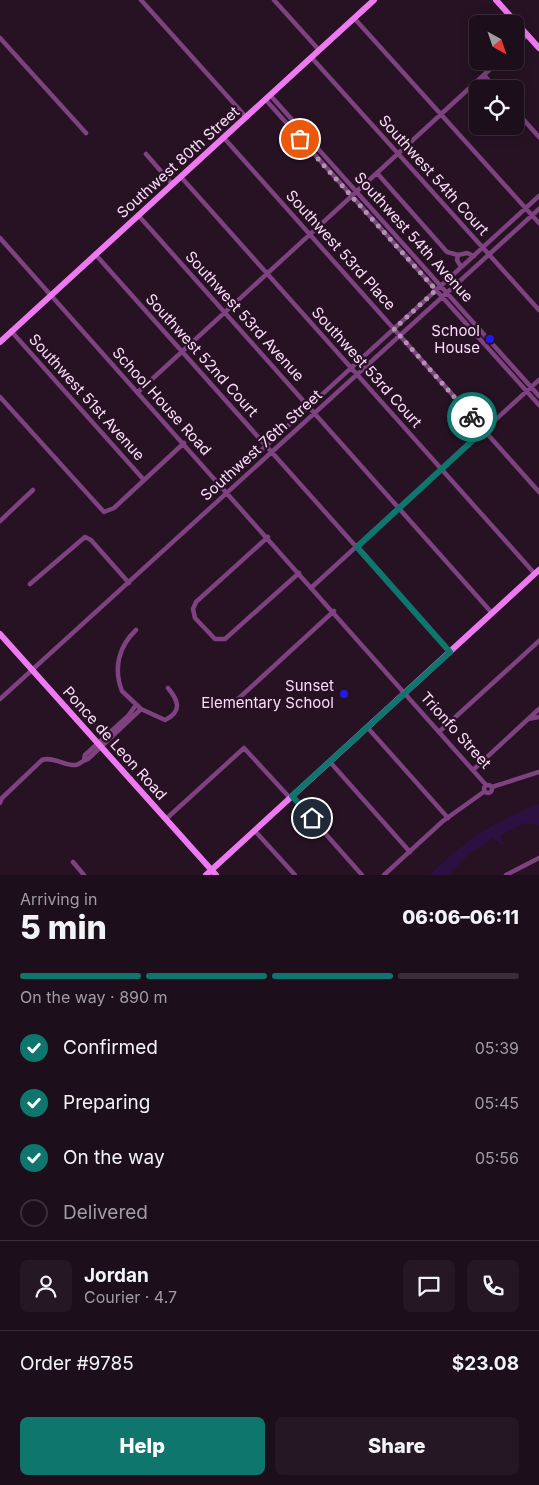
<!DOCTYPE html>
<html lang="en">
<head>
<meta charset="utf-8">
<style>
  body { margin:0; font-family:Inter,sans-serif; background:#251723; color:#f1f3f6; height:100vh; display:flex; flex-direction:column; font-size:19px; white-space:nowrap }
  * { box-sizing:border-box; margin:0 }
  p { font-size:16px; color:#a09ca2 }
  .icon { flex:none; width:28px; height:28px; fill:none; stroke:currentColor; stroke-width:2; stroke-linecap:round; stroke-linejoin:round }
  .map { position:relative; height:875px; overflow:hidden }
  .sheet { display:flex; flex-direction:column; background:#1c0e1a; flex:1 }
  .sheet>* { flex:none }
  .needle { width:32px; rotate:140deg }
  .buttons { position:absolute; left:469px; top:15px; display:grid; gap:10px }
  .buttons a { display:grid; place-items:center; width:55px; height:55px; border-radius:8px; background:#1c0e1a; box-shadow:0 2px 12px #0003,0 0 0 1px #3a2e39; font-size:25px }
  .pin { position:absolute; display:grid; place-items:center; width:42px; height:42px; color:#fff; margin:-21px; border:2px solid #fff; border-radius:50%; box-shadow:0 1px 5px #0007 }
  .courier { position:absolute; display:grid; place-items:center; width:50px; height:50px; margin:-25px; border:4px solid #0f766e; border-radius:50%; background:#fff; color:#222; box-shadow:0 1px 6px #0007 }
  .headline em { font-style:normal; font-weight:800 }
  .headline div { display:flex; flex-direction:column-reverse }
  .headline { display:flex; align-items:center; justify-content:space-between; height:85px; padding:0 20px }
  h1 { font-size:32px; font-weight:800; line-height:38px }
  .bar { display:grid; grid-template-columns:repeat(4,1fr); gap:8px 5px; align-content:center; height:60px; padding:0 20px }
  .bar i { height:6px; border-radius:4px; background:#3a2e39 }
  .bar .on { background:#0f766e }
  .bar p { grid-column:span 4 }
  .line { display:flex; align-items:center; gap:12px; padding:0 20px; border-top:1px solid #3a2e39 }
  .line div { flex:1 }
  .round { display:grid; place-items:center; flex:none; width:52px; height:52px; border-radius:8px; background:#251723 }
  ol { padding:0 20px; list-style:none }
  li { display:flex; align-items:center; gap:15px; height:55px }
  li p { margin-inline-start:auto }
  li .icon { padding:5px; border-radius:50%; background:#0f766e; color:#fff; stroke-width:4 }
  li:last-child { color:#a09ca2 }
  li i { width:28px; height:28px; border:2px solid #3a2e39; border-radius:50% }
  .button { display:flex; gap:10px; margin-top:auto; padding:10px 20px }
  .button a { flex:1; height:58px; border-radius:8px; background:#0f766e; color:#fff; font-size:20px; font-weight:800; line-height:58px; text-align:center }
  .button a+a { background:#251723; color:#f1f3f6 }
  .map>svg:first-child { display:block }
</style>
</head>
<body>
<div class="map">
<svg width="539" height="875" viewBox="0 0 539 875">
  <rect width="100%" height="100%" fill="#261223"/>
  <path fill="#2c1041" d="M539,804V826L525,823L500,835L504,844L502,845L493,838L468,855L448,875H429C466,840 492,822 539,804Z"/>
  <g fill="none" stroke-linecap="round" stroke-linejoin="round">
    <path stroke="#7e4280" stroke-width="4.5" d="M141,0L246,117
      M274,0L319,50
      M354,18L539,223
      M0,38L86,133
      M515,47L527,35
      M311,57L539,310
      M484,75L496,89
      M270,95L539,396
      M265,99L539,405
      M515,110L539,137
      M224,138L539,492
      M146,154L172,184
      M377,173L447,252L458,255
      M181,177L535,574
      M138,215L492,613
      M0,238L486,785
      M95,254L450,652
      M461,267L457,260L458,255L467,253L474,256
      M11,331L144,480
      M138,392L499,61
      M0,397L104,512L114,508L184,443
      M222,486L539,196
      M0,521L33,490
      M268,537L196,602L193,609L195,618L215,639H225L299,573
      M30,584L85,537L91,540L129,583
      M312,587L539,380
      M136,630C119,646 113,668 122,691L141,709L165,720C183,711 178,700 168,688
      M0,699L539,209
      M238,699L334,611
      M528,719L539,717
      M367,727L448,818
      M440,731L539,641
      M84,760L85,755L128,716L136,705
      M330,762L410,852
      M473,770L539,709
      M484 789a4 4 0 1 1 8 0a4 4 0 1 1-8 0Z
      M492,787L539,772
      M292,796L362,875
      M0,803L2,798L42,760C54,756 64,766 76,765C80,764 83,760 88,759L141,709
      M166,819L244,748L290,798
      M255,831L295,875
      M73,862L84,875
      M384,875L443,821L485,791
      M506,875L539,858"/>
    <path stroke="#ee7af2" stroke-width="6" d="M496,0L539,48
      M0,342L374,0
      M0,634L216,875
      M206,875L539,570"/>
  </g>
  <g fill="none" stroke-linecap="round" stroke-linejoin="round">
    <path stroke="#b094af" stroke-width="5" stroke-dasharray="0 9" d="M300,139L436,290L394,329L472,417"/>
    <path stroke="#0f766e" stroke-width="6" d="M312,818L292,796L450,652L357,547L484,430L472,417"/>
  </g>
  <g fill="#2119e9" stroke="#261223" stroke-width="2">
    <circle cx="490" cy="339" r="5"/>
    <circle cx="344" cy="694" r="5"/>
  </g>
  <g text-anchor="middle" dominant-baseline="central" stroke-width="4.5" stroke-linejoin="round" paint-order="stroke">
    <g font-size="15" fill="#fbdafa" stroke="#261223">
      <text transform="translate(178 162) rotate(-42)">Southwest 80th Street</text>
      <text transform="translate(434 175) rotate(48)">Southwest 54th Court</text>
      <text transform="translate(414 237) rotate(48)">Southwest 54th Avenue</text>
      <text transform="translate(341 250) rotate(48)">Southwest 53rd Place</text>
      <text transform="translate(245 316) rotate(48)">Southwest 53rd Avenue</text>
      <text transform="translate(202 355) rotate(48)">Southwest 52nd Court</text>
      <text transform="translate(367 367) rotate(48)">Southwest 53rd Court</text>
      <text transform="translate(87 397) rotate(48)">Southwest 51st Avenue</text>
      <text transform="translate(162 401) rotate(48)">School House Road</text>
      <text transform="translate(261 445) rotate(-42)">Southwest 76th Street</text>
      <text transform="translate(456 730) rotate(48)">Trionfo Street</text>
      <text transform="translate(115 743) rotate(48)">Ponce de Leon Road</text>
    </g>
    <g font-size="15" fill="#fbdafa" stroke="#261223" text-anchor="end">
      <text x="480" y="330">School<tspan x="480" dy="17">House</tspan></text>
      <text x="334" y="685">Sunset<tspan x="334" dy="17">Elementary School</tspan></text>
    </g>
  </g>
</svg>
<div class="buttons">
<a><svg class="needle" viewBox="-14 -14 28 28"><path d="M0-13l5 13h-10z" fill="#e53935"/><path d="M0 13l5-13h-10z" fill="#a09ca2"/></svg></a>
<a><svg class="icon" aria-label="locate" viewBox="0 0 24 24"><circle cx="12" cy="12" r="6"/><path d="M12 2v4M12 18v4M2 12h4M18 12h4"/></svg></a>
</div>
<div class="pin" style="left:300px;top:139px;background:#ea580c"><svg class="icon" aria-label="bag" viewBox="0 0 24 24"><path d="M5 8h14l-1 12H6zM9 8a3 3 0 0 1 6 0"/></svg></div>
<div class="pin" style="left:312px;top:818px;background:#1f2937"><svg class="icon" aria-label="home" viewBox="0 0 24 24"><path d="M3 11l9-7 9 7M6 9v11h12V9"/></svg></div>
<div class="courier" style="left:472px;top:417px"><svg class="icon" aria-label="bike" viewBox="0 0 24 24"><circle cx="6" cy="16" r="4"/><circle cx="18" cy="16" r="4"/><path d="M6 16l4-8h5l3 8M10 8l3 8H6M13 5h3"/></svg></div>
</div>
<section class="sheet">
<div class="headline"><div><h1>5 min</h1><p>Arriving in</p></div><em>06:06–06:11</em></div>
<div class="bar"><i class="on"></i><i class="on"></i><i class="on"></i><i></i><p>On the way · 890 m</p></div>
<ol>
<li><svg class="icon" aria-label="check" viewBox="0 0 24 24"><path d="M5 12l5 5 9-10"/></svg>Confirmed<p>05:39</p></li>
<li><svg class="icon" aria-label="check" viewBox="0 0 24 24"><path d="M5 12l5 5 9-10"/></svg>Preparing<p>05:45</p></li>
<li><svg class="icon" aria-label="check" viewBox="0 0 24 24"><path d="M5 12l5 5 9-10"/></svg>On the way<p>05:56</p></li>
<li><i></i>Delivered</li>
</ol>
<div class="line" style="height:90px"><a class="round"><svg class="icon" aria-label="person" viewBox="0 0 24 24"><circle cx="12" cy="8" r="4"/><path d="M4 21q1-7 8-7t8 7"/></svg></a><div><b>Jordan</b><p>Courier · 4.7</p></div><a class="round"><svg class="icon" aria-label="chat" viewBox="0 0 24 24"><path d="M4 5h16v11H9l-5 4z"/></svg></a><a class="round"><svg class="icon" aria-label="phone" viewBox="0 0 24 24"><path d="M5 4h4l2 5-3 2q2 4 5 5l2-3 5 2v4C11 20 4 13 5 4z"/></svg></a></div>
<div class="line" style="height:65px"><div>Order #9785</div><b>$23.08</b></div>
<div class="button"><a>Help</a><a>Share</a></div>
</section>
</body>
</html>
